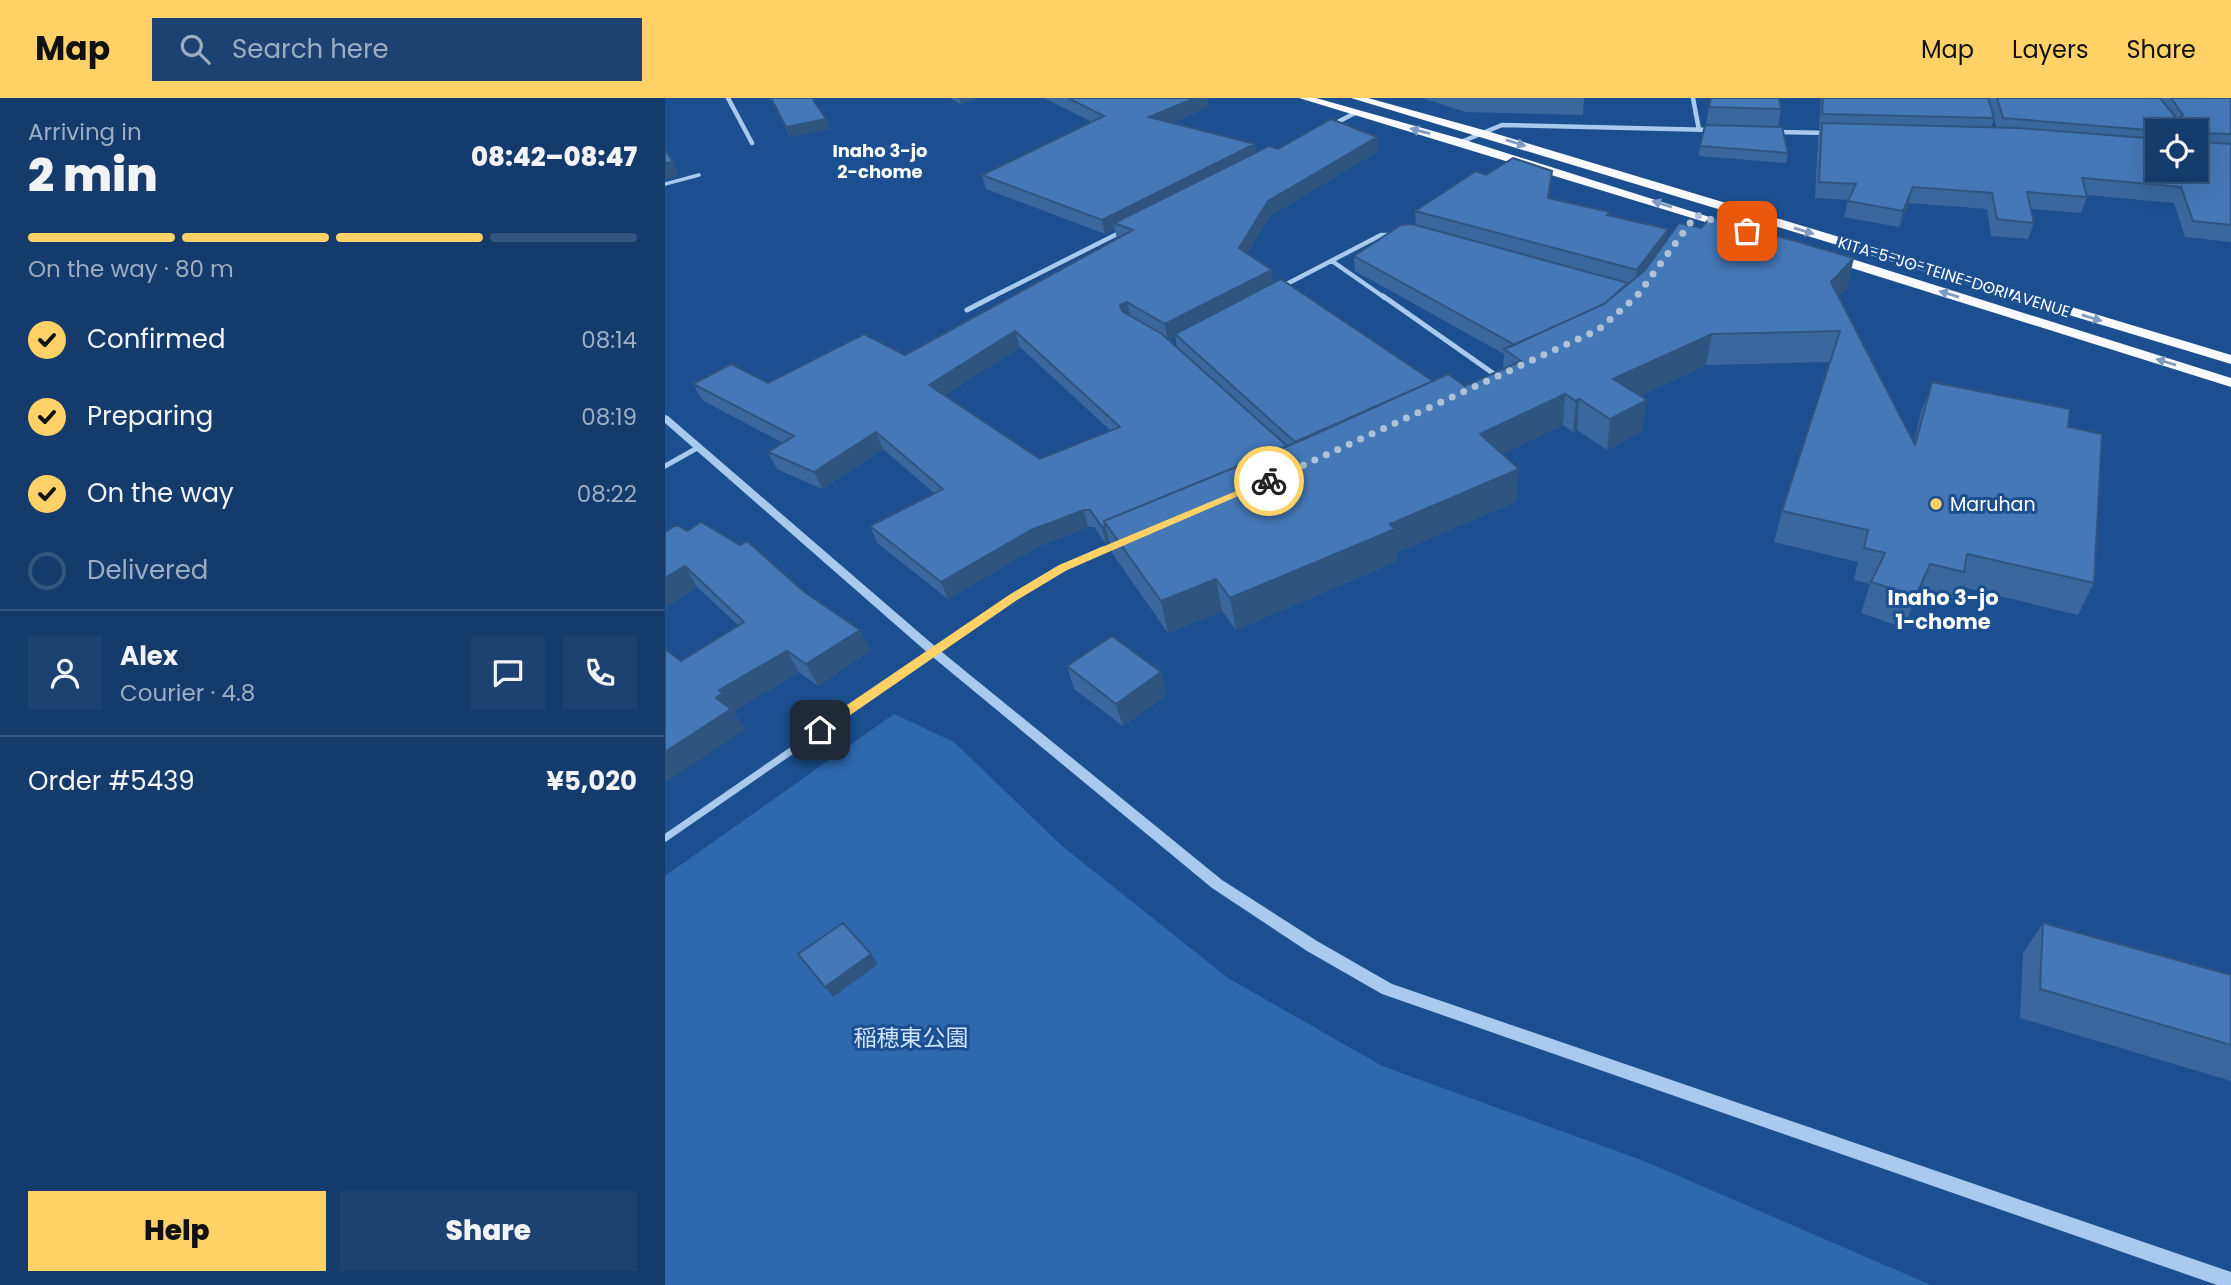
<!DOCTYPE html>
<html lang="en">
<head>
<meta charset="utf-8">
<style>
  body { margin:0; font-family:Poppins,"Noto Sans JP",sans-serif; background:#1d4271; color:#f1f3f6; height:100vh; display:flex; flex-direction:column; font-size:26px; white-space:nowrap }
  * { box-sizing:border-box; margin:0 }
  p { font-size:23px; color:#9dadc1 }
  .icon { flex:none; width:38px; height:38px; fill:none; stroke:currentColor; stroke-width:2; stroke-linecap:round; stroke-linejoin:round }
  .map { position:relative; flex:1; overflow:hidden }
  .details { display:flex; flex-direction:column; background:#143b6b; width:665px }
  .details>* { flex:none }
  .tools { position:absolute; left:1480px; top:21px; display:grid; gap:14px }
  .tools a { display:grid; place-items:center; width:63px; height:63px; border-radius:0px; background:#143b6b; box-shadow:0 7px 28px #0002,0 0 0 2px #33557e; font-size:35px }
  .pin { position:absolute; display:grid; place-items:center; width:60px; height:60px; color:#fff; margin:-30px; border-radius:14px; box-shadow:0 4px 10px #0006 }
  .courier { position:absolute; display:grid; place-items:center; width:70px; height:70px; margin:-35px; border:5px solid #ffd166; border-radius:50%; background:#fff; color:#222; box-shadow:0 2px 9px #0007 }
  .head em { font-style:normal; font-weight:800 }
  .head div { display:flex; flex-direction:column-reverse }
  .head { display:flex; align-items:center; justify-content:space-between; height:119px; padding:0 28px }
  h1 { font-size:46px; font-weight:800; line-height:52px }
  .bar { display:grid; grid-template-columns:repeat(4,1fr); gap:10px 7px; align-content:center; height:84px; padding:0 28px }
  .bar i { height:9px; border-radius:5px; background:#33557e }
  .bar .current { background:#ffd166 }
  .bar p { grid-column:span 4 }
  .line { display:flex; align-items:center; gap:18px; padding:0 28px; border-top:2px solid #33557e }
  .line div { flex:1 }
  .round { display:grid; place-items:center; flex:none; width:74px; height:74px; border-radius:0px; background:#1d4271 }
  ol { padding:0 28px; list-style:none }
  li { display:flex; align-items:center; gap:21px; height:77px }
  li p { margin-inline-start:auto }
  li .icon { padding:7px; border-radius:50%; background:#ffd166; color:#111; stroke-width:4 }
  li:last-child { color:#9dadc1 }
  li i { width:38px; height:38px; border:4px solid #33557e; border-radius:50% }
  .action { display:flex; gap:14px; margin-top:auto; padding:14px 28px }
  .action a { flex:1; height:80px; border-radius:0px; background:#ffd166; color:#111; font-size:28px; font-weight:800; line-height:80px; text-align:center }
  .action a+a { background:#1d4271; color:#f1f3f6 }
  header { display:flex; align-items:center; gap:42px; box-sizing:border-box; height:98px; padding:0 35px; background:#ffd166; color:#111 }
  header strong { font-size:33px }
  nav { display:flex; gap:38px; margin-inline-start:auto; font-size:24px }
  .search { width:490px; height:63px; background:#1d4271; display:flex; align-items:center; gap:18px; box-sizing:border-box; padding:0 24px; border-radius:0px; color:#9dadc1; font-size:26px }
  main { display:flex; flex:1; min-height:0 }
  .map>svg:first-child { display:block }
</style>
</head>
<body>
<header>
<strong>Map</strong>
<div class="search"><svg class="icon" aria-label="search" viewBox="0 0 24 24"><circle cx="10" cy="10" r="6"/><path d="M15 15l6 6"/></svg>Search here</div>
<nav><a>Map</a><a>Layers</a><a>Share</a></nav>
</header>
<main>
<section class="details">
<div class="head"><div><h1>2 min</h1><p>Arriving in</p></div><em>08:42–08:47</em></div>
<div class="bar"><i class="current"></i><i class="current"></i><i class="current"></i><i></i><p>On the way · 80 m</p></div>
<ol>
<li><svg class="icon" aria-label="check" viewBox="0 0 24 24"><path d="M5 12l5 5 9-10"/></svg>Confirmed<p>08:14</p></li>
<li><svg class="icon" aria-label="check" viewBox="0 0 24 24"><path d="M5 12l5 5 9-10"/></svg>Preparing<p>08:19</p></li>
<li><svg class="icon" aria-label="check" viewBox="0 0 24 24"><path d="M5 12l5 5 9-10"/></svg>On the way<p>08:22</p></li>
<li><i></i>Delivered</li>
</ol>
<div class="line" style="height:126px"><a class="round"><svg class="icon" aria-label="person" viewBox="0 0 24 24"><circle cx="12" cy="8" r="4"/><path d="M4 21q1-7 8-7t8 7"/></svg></a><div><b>Alex</b><p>Courier · 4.8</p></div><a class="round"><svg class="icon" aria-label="chat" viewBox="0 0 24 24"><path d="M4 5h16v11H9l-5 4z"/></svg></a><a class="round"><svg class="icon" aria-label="phone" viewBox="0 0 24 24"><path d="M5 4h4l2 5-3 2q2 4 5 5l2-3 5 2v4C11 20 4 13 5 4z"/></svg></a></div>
<div class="line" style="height:91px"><div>Order #5439</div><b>¥5,020</b></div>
<div class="action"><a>Help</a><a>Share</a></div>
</section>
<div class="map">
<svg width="1566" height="1187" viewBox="0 0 1566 1187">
  <rect width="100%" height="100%" fill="#1b4f8f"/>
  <path fill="#2e69ad" d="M229,616L289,644L397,748L563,880L717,968L979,1063L1266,1187H0V778Z"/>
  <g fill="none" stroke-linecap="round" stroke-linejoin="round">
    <path stroke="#a9c9ee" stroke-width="3.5" d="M0,86L34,77"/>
    <path stroke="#a9c9ee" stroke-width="4.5" d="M63,0L87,45
      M1028,0L1034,32
      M665,28L690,15
      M1109,34L1164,35
      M796,44L837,27L1048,32
      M667,163L720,200
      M616,189L716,137H728
      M325,200L458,133"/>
    <path stroke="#a9c9ee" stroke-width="5" d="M718,198L832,278
      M302,212L329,198
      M0,368L34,349
      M434,454L454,445"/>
    <path stroke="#a9c9ee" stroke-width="7" d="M0,740L348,500L398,470L438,452"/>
    <path fill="#a9c9ee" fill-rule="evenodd" d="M0,317L3,318L272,550L557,782L652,843L727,886L1566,1174V1187H1552L717,896L642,853L547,790L264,556L0,325Z"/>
    <path fill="#f8faff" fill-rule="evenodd" d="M634,0H651L800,42L1073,128L1063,131Z
      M686,0H703L822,33L1566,257V266Z
      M1158,155H1168L1566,280V289L1158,161Z"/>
  </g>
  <path fill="#3a679d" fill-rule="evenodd" d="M105,0H147L161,21L165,31L125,39Z
    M285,0H313L296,6Z
    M379,0H542L543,9L506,25L590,46L591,55L613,51L713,53L605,118L582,156L608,185L768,283L800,288L838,271L839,256L690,173L689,158L751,127L750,113L821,77L887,73L885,100L945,117L1001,142L1182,190L1174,198L1249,344L1256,314L1267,284L1403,329L1429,485L1413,517L1293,488L1286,505L1253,498L1239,530L1196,515L1205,486L1189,482L1193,464L1109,444L1117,413L1165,264L1041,267L975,298L977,333L942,352L912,332L908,334L898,327L837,356L852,403L731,455L732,463L571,532L557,513L503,535L447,455L445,445L441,446L429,429H423L372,449L283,501L212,445L205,428L270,396L218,351L157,391L112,371L103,354L118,345L37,302L28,286L103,285L240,257L452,141L450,131L440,136L321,91L317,77L427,24ZM510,238L512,249L503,242ZM355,249L446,333L375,361L280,297Z
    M758,0H919L918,17L800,14Z
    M1156,0H1566V144L1520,139L1509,105L1422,97V99L1416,115L1366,111L1369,125L1363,141L1326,138L1322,111L1244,105L1234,129L1179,119L1183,102L1150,100L1153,40L1155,31H1154ZM1329,21L1332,30H1326ZM1493,33H1531L1493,72Z
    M1044,9L1116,11L1113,29L1123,55L1121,65L1034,58L1035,48L1041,27Z
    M22,433L138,493L195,532L205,553L153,588L134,574L69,613L71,616L70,617L80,632L16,563L73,527L32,489L0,510V434Z
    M402,568L502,597L458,628L409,591Z
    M1378,825L1566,877V983L1355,920L1358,855Z
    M133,856H206L213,866L168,899Z"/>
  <path fill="#305480" d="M294,0H313L296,6Z
    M530,0H542L543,9L487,33L484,19Z
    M161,21L165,31L125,39L121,29Z
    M712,39L713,53L605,118L576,166L574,150L603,103Z
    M590,46L591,60L449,125L450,131L440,136L437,122Z
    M8,64L14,78L0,81V65Z
    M887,73L886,92L882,119L883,100Z
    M1248,89L1244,105L1234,129L1238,113Z
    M1003,131L1000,151L970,192L972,172Z
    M1189,160L1182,190L1159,214L1166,184Z
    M607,172L608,188L510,236V238L503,242L500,226Z
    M462,204L466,220L458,223L455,207Z
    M350,233L355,249L270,304L264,287Z
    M1047,236L1041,267L945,312L948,281Z
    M900,296L898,327L815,367V336Z
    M914,301L912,332L908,334L911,303Z
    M982,302L977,333L942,352L945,321Z
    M211,334L218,351L157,391L149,374Z
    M854,371L852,403L731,455L732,463L571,532L565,500L725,426Z
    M419,412L423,429L372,449L283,501L276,484L366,432Z
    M440,428L445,445L441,446L437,429Z
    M1265,466L1253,498L1239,530L1251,498Z
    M20,468L32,489L0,510V480Z
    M551,481L557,513L503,535L496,503Z
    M195,532L205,553L153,588L141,566Z
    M122,553L134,574L69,613L71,616L70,617L80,632L0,685V654L51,600L54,592Z
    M496,574L502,597L458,628L451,606Z
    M206,856L213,866L168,899L160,889Z"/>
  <path fill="#4478b7" stroke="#305480" stroke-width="2" fill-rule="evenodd" d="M106,0H147L161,21L121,29Z
    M403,0H530L484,19L590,46L437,122L317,77L439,18Z
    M1046,0H1114L1116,11L1044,9Z
    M1158,0H1323L1329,20L1157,16Z
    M1332,0H1495L1513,22L1518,17L1506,0H1566V36L1536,35L1533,40L1538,44L1566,46V127L1528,123L1516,89L1417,80L1422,99L1362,94L1369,125L1332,121L1327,95L1248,89L1238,113L1183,103L1191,86L1154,84L1157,25L1353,30L1493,41V72H1531V33H1495L1338,20Z
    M666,21L712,39L603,103L574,150L607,172L500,226L462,204L455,207L457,213L497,236L622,348L439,423L440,428L437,429L425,412H419L366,432L276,484L205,428L278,391L211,334L149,374L103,354L129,338L28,286L66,266L103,285L199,236L240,257L468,132L449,125L604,48L613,51ZM350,233L455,329L375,361L264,287Z
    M1040,27L1117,29L1123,55L1035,48Z
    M0,51L8,64L0,65Z
    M848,60L887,73L883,100L945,114L942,117L1003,131L972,172L750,113L811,73L821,77Z
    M1046,119L1189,160L1166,184L1250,347L1267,284L1405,311L1403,329L1437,336L1429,485L1302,456L1299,474L1265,466L1251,498L1206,484L1220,455L1199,450L1203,432L1117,413L1175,233L1047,236L948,281L982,302L945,321L914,301L911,303L900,296L815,336L854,371L725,426L730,431L565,500L551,481L496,503L439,423L635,343L783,276L800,288L856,263L839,251L939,206L980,172L1014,125L1036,130Z
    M747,126L963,185L939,206L847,248L848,246L689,158L736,127Z
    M616,181L768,283L630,344L510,236Z
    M36,424L75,447L82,443L138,493L195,532L141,566L122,553L54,592L58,595L51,600L66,611L0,654V551L16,563L79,524L20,468L0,480V434L12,427L22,433Z
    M447,538L496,574L451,606L402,568Z
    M178,825L206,856L160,889L133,856Z
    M1378,825L1566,877V947L1375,891Z"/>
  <defs><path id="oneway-solid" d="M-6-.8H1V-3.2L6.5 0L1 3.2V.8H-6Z" transform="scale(1.75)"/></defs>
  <g fill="#7e9cc1">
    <use href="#oneway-solid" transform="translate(755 33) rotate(-165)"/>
    <use href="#oneway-solid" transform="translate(851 45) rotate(17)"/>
    <use href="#oneway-solid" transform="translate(997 106) rotate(-163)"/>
    <use href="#oneway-solid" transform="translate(1139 133) rotate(17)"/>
    <use href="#oneway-solid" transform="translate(1284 196) rotate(-163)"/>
    <use href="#oneway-solid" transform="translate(1427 220) rotate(17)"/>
    <use href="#oneway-solid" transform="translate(1501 264) rotate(-163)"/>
  </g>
  <path fill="#ffd166" d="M600,381L608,383L402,472L352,502L159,635H151V628L344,497L394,467Z"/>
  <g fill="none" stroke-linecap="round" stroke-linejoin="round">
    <path stroke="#afc1d8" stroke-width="7" stroke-dasharray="0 12.6" d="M604,383L933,232L972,198L1031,117L1082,133"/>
  </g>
  <circle fill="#ffd166" stroke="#1b4f8f" stroke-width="2.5" cx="1271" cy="406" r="7"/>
  <g text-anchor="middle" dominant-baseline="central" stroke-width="6" stroke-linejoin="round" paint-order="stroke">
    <g font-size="16" fill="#fff" stroke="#1b4f8f">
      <text transform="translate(1289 179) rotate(17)">KITA-5-JO-TEINE-DORI AVENUE</text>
    </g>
    <g font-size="18" font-weight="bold" fill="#fff" stroke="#1b4f8f">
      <text x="215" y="52">Inaho 3-jo<tspan x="215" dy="21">2-chome</tspan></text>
    </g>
    <g font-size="19" fill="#fff" stroke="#1b4f8f" text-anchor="start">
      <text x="1285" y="406">Maruhan</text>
    </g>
    <g font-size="21" font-weight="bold" fill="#fff" stroke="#1b4f8f">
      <text x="1278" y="499">Inaho 3-jo<tspan x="1278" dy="24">1-chome</tspan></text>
    </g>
    <g font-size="23" fill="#cfe3fa" stroke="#1b4f8f">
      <text x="246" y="940">稲穂東公園</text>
    </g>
  </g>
</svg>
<div class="tools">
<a><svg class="icon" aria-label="locate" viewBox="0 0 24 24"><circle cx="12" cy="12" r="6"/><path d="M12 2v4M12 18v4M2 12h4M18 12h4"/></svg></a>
</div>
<div class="pin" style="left:1082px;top:133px;background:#ea580c"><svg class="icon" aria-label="bag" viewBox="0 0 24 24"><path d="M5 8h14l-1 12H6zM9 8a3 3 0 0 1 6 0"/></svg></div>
<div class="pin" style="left:155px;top:632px;background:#1f2937"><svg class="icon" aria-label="home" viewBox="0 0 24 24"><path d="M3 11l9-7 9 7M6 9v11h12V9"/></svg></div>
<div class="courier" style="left:604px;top:383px"><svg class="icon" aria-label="bike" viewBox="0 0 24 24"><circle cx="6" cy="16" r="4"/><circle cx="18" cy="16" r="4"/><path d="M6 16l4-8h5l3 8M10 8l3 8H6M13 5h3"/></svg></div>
</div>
</main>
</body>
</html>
